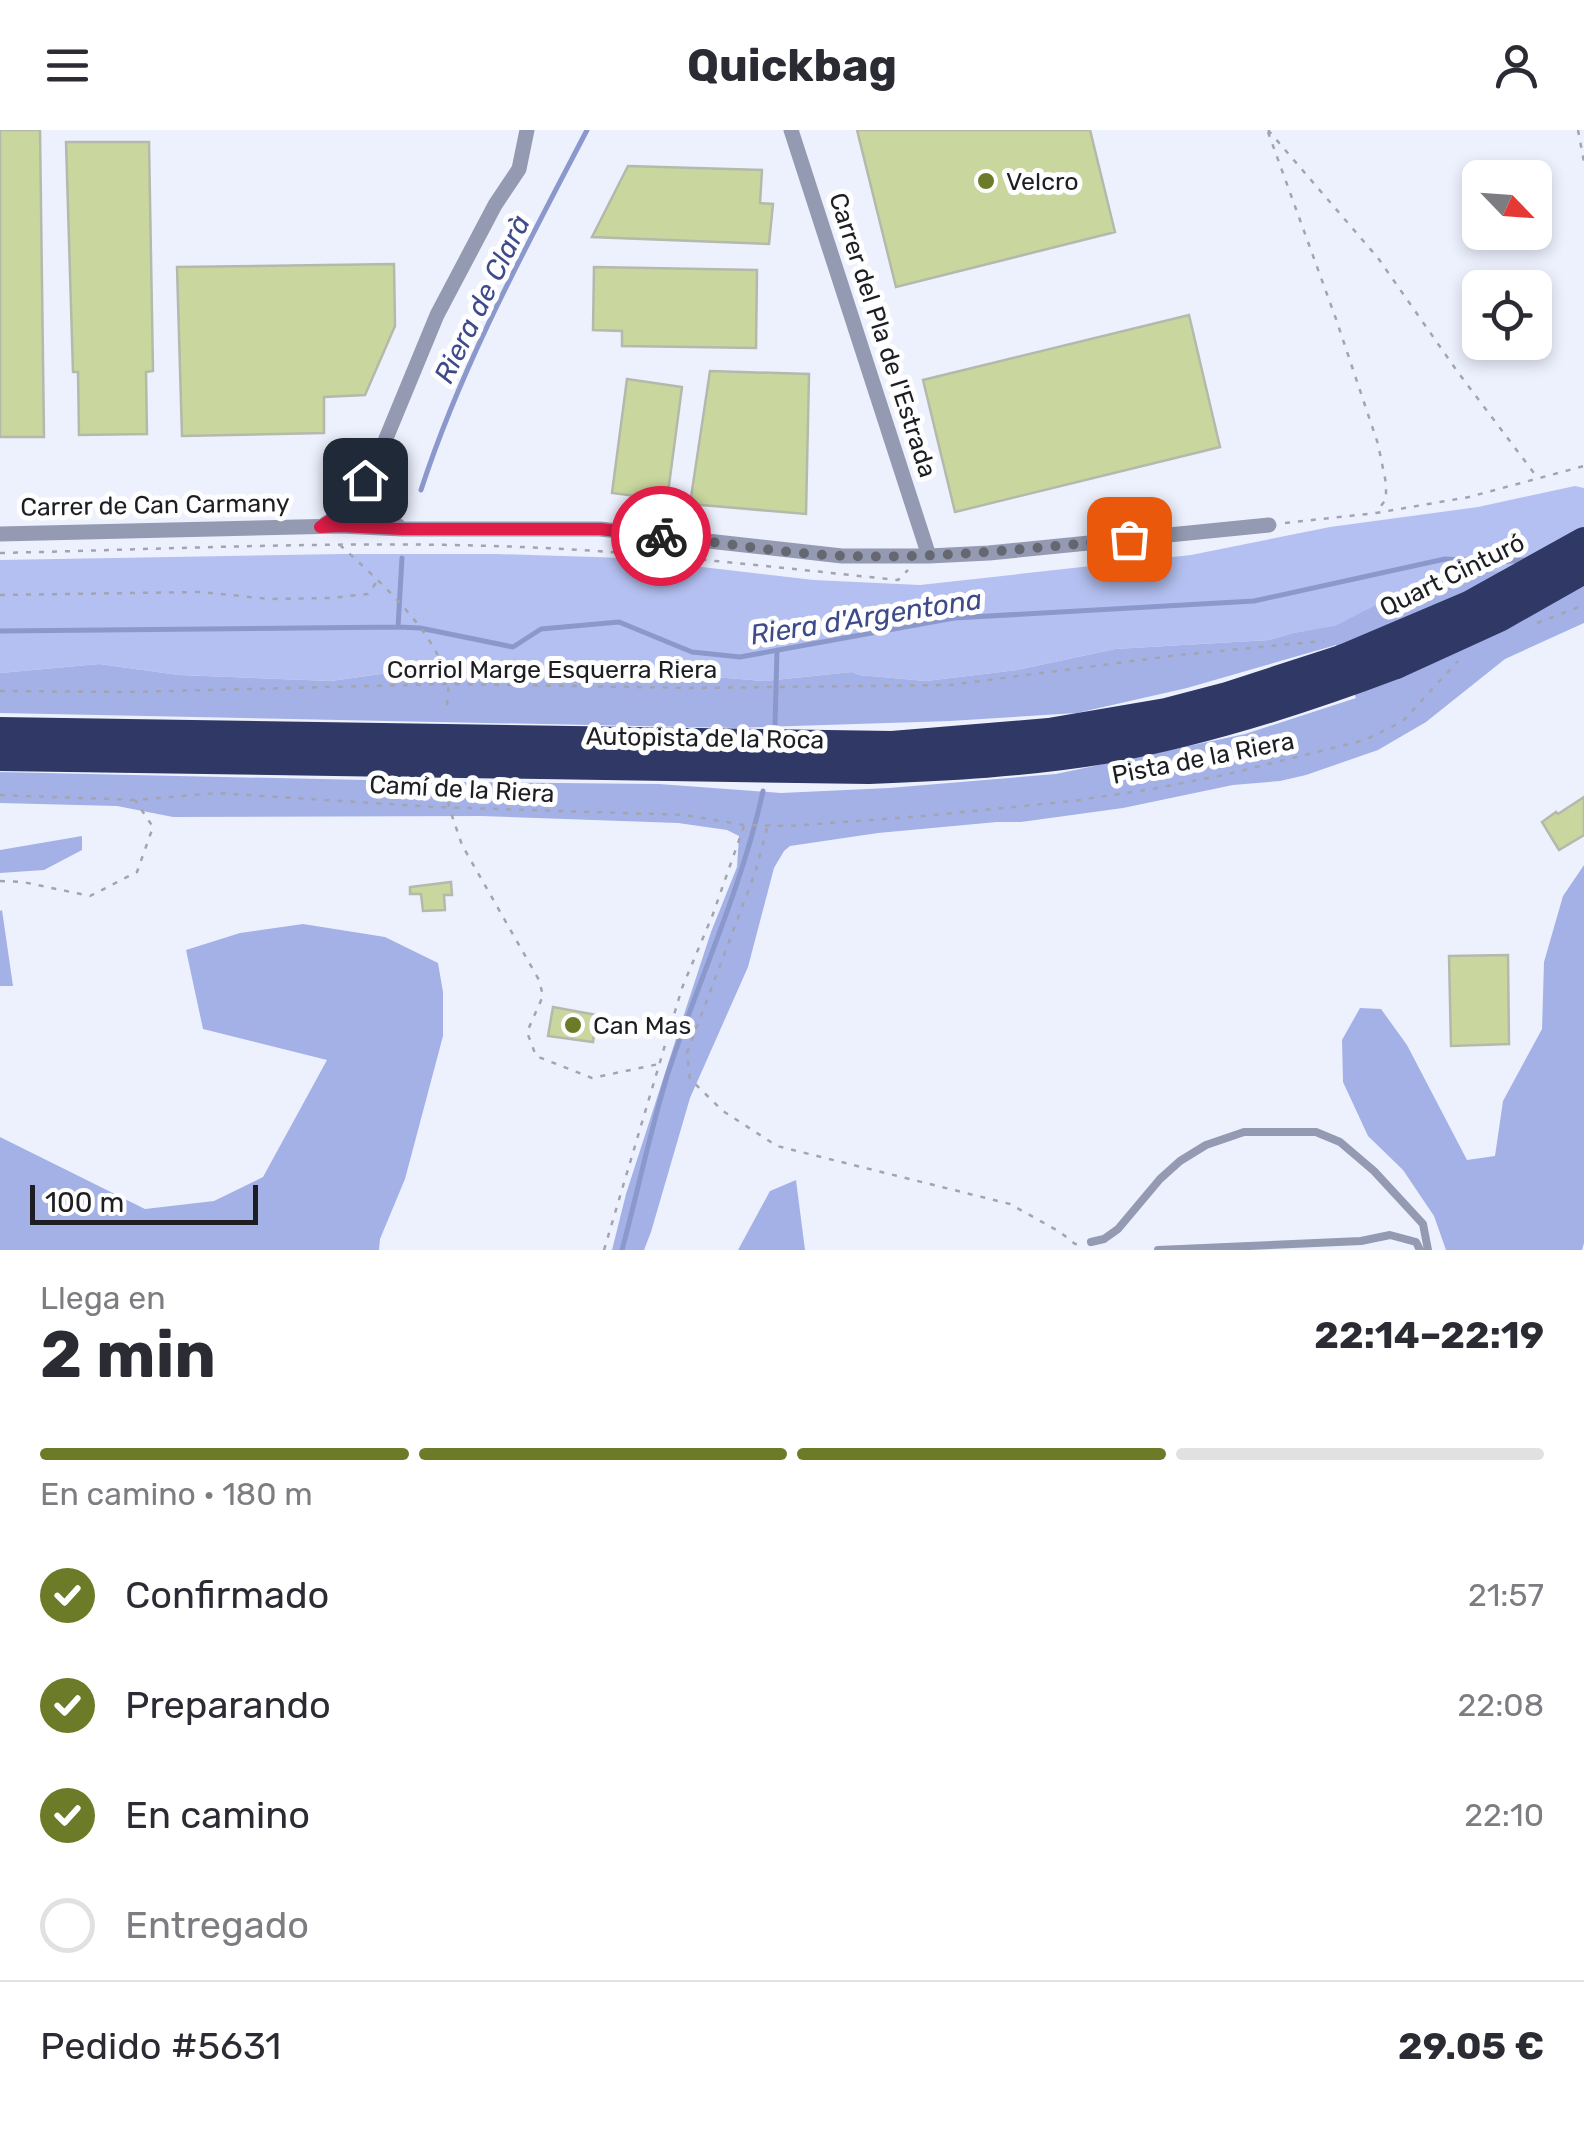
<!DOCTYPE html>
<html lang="es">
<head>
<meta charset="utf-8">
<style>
  body { margin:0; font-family:Rubik,sans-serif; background:#f2f2f3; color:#2b2b33; height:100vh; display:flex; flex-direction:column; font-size:38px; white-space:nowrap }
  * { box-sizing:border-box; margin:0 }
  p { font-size:32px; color:#7c7c81 }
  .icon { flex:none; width:55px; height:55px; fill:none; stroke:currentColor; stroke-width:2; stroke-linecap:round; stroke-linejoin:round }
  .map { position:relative; height:1120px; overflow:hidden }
  .drawer { display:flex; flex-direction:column; background:#fff; flex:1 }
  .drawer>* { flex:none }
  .needle { width:65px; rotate:115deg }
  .controls { position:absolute; left:1462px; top:30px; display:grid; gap:20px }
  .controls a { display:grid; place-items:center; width:90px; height:90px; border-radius:15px; background:#fff; box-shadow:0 5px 15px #0003; font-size:50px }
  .scale { position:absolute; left:30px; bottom:25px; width:228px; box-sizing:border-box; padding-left:10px; border:5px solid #1c1e23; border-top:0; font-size:28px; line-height:35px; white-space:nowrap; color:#1c1e23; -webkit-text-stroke:8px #fefefe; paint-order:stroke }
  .pin { position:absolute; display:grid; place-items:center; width:85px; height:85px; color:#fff; margin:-42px; border-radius:20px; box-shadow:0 5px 15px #0006 }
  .courier { position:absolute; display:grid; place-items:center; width:100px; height:100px; margin:-50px; border:8px solid #e11d48; border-radius:50%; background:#fff; color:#222; box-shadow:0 2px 12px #0007 }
  .summary em { font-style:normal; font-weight:700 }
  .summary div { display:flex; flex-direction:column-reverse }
  .summary { display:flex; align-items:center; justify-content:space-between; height:170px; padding:0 40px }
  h1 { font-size:65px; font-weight:700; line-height:75px }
  .bar { display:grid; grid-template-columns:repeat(4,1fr); gap:15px 10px; align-content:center; height:120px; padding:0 40px }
  .bar i { height:12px; border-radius:8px; background:#e1e1e2 }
  .bar .current { background:#6c7b28 }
  .bar p { grid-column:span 4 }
  .line { display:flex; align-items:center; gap:25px; padding:0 40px; border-top:2px solid #e1e1e2 }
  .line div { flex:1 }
  ol { padding:0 40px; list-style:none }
  li { display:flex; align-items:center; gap:30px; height:110px }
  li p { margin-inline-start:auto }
  li .icon { padding:10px; border-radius:50%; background:#6c7b28; color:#fff; stroke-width:4 }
  li:last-child { color:#7c7c81 }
  li i { width:55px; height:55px; border:5px solid #e1e1e2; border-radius:50% }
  header { display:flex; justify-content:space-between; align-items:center; height:130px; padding:0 40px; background:#fff; font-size:45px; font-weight:700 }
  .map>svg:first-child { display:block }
</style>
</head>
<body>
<header><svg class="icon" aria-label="menu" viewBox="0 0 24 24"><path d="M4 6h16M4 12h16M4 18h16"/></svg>Quickbag<svg class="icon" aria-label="person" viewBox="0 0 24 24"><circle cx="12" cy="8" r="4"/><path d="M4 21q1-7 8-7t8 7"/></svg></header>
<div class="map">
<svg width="1584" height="1120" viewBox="0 0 1584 1120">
  <rect width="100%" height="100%" fill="#edf1fe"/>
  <path fill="#b4c0f1" d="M1575,356L1584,358V439L1403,461L1335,497L1293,503L1269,510L1115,519L1017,540L926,551L859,545L852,542L765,551L601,538H534L491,535L424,538L331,551L179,545L99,534L0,543V430L341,424H496L625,428L814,450L920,455L1191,425L1330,397L1478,377Z"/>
  <path fill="#a4b1e6" d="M1565,439H1584V493L1505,529L1426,592L1378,620L1306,645L1280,651L1233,655L1123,678L1021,692H997L878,703L790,716L784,721L774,738L748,837L690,968L651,1102L644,1120H612L626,1064L675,912L711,802L737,737L739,706L727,700L678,693L481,686L173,687L117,676L0,673V642L455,652L659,654L781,663L889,658L1056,644L1245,604L1356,568L1336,515L1187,558L1077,583L950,591L735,598L0,583V543L99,534L179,545L331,551L424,538L491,535L534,538H601L765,551L852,542L859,545L926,551L1017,540L1115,519L1269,510L1293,503L1335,496L1403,461L1465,443Z
    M82,706V720L44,740L0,743V720Z
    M1584,735V1113L1582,1120H1446L1434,1086L1403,1040L1368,1006L1343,952L1342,910L1360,878L1381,879L1407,915L1467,1030L1495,1026L1503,971L1542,899L1544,832L1563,766Z
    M2,780L13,856H0V781Z
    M303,794L385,807L438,833L443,862V906L405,1049L380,1109L379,1120H0V1007L145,1079L214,1071L263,1047L327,930L203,899L186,820L240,803Z
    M796,1050L805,1120H738L770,1061Z"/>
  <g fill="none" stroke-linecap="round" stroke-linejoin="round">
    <path stroke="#8b98cb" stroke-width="5" d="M421,360C462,234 526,117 587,0
      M398,497L402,428
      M0,501L398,497L420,498L513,517L541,499L619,492L692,522L740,527L954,488L1254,471L1445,429L1499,432L1524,430
      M775,595L777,520
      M622,1120C638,1061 650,1001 668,943C699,849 742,758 763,661"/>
  </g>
  <path fill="#c9d79e" stroke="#b5b9ab" stroke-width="2.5" d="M0,0H40L44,307H0Z
    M857,0H1090L1115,102L896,157Z
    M66,12H149L153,241L146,242L147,304L79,305L78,242H73Z
    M628,36L762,40L760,73L773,74L769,114L592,107Z
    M394,134L395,196L365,265L324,267V303L182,306L177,137Z
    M594,137L757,140L756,218L622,216V201L593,200Z
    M1189,185L1220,317L955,382L923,250Z
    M710,241L809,244L806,384L690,374Z
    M627,249L682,257L667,370L612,363Z
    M1584,667V705L1559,720L1542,692L1556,682L1558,684Z
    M451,752L452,765H444L445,780L423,781L421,764H410V757Z
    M1508,825L1509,914L1451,916L1449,826Z
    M553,877L597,885L593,912L548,906Z"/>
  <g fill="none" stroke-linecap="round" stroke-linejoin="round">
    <path stroke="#a2a5af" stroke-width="2.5" stroke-dasharray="5 8" stroke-linecap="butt" d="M1268,0L1378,128L1457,241L1537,347
      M1578,0L1584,32
      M1268,2L1336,189L1378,314L1386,353V369L1376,383
      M1285,393L1376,383L1469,367L1584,336
      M340,415C377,449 437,501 448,553C449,560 447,569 447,577
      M0,423C174,419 348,410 522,417C648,422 773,437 898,450L908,440
      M0,465L201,462L270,469L330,468L368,464L378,450
      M1537,493L1584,475
      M0,561L130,562L448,554L696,558L950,555L1179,525L1324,511
      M446,659L449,677L462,715L539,850L543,866L527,902L536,926L592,948L659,934
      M0,665L135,670L217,663L435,677L685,685L744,695L790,696L923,686L1073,671L1152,659L1228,644L1365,610L1403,591L1458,531
      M767,698L756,740L687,923L690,949L723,981L777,1016L1010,1074L1060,1102L1075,1114H1080
      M0,751L23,752L90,766L137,742L153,697L135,670
      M604,1120L682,858L713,784L744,696"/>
    <path stroke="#949ab1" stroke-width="8" d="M1091,1112L1104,1109L1118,1099L1160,1049L1180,1031L1206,1015L1244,1002H1316L1340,1012L1374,1041L1423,1094L1428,1120
      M1158,1120L1361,1111L1390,1105L1416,1112L1420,1120"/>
    <path stroke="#949ab1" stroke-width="15" d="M791,0L929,426
      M379,327L376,378L402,399
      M324,395L350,377L380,323L437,185L495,75L519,39L527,0
      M0,404L341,396L402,399H600L842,426H929L989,423L1269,395"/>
    <path stroke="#303965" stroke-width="28" d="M0,601L892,615L1049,602L1166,582L1227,566L1344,528
      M0,627L869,640C947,637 1026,633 1104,620C1204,602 1301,571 1396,535"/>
    <path stroke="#303965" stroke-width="28" d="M1344,528L1469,475L1584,411
      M1396,535L1499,488L1584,440"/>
  </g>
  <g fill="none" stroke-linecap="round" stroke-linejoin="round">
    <path stroke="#656870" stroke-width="10" stroke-dasharray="0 18" d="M661,406C722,412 784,424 845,426C940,429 1034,418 1129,409"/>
    <path stroke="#e11d48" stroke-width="12" d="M365,350L350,377L320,397L341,396L402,399H600L661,406"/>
  </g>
  <g fill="#6c7b28" stroke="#fefefe" stroke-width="4">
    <circle cx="986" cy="51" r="10"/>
    <circle cx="573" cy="895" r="10"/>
  </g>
  <g text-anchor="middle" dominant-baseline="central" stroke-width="10" stroke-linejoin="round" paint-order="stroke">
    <g font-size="25" fill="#1c1e23" stroke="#fefefe" text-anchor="start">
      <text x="1006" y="51">Velcro</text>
      <text x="593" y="895">Can Mas</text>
    </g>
    <g font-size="25" fill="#1c1e23" stroke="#fefefe">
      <text transform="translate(883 205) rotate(72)">Carrer del Pla de l'Estrada</text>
      <text transform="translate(155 375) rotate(-1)">Carrer de Can Carmany</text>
      <text transform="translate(1452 445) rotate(-26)">Quart Cinturó</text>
      <text x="552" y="539">Corriol Marge Esquerra Riera</text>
      <text transform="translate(705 608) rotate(1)">Autopista de la Roca</text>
      <text transform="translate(1203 628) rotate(-11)">Pista de la Riera</text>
      <text transform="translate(462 659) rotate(3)">Camí de la Riera</text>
    </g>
    <g font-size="28" font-style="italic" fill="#3f4a8a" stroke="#fefefe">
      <text transform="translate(482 169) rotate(-64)">Riera de Clarà</text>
      <text transform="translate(866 487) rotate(-9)">Riera d'Argentona</text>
    </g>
  </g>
</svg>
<div class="controls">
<a><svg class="needle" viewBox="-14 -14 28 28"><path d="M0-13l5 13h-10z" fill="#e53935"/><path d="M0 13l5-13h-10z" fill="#7c7c81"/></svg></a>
<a><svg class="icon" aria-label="locate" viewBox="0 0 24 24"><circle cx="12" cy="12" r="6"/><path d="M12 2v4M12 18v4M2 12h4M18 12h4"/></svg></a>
</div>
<div class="scale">100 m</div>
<div class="pin" style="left:1129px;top:409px;background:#ea580c"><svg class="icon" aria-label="bag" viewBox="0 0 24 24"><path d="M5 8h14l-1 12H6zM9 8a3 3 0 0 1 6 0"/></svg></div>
<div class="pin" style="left:365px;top:350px;background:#1f2937"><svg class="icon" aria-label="home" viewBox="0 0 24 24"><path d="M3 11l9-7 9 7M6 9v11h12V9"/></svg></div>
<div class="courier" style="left:661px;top:406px"><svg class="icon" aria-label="bike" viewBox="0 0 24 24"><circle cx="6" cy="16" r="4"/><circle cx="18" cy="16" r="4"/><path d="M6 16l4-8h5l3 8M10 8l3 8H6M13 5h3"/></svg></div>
</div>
<section class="drawer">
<div class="summary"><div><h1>2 min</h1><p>Llega en</p></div><em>22:14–22:19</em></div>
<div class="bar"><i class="current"></i><i class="current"></i><i class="current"></i><i></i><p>En camino · 180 m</p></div>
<ol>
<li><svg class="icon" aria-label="check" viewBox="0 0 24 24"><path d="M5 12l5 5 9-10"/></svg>Confirmado<p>21:57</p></li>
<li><svg class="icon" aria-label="check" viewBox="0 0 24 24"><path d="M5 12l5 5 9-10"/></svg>Preparando<p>22:08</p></li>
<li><svg class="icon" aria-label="check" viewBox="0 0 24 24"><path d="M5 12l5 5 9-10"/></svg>En camino<p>22:10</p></li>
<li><i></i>Entregado</li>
</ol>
<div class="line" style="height:130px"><div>Pedido #5631</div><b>29.05 €</b></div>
</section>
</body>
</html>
